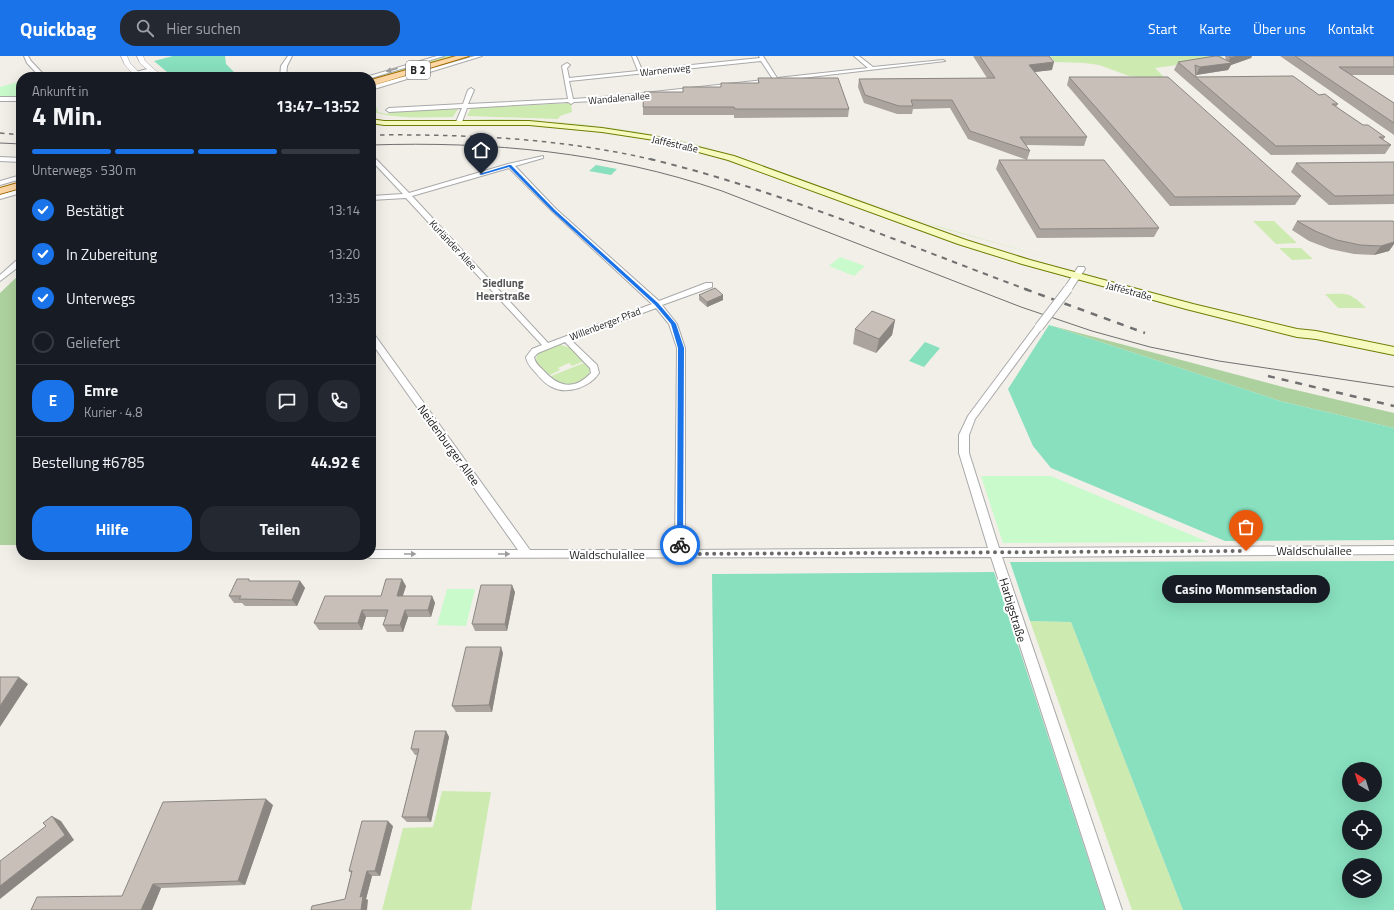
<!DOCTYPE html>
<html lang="de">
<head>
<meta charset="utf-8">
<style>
  body { margin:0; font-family:"Titillium Web",sans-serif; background:#242831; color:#f1f3f6; height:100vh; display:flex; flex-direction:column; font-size:15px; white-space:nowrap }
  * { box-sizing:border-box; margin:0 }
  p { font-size:13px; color:#9ea1a6 }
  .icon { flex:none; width:22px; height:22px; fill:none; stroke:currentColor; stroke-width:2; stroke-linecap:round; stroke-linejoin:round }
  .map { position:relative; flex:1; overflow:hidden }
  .panel { position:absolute; left:16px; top:16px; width:360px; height:488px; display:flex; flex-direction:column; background:#171b24; border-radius:16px; box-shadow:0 4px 16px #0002 }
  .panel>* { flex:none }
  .needle { width:26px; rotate:322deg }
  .tools { position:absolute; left:1342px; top:706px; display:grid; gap:8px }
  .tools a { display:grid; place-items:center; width:40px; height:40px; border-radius:50%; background:#171b24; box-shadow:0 4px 16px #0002; font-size:20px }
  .pin { position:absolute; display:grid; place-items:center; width:34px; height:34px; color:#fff; margin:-41px -17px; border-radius:50% 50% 50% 0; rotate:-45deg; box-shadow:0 0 4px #0007 }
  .pin .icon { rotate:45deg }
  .courier { position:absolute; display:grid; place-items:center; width:40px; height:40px; margin:-20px; border:3px solid #1a73e8; border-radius:50%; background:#fff; color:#222; box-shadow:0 1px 5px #0007 }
  .bubble { position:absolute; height:28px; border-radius:14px; background:#171b24; box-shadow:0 4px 16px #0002; font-size:13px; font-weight:700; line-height:28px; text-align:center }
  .headline em { font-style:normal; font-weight:700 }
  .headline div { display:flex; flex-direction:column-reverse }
  .headline { display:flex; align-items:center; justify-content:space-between; height:68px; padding:0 16px }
  h1 { font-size:26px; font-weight:700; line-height:30px }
  .bar { display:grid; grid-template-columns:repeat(4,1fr); gap:6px 4px; align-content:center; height:48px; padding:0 16px }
  .bar i { height:5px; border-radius:3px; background:#363941 }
  .bar .on { background:#1a73e8 }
  .bar p { grid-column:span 4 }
  .line { display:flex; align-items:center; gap:10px; padding:0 16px; border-top:1px solid #363941 }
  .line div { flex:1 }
  .round { display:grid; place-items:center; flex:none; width:42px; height:42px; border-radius:16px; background:#242831 }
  ol { padding:0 16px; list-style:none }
  li { display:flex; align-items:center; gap:12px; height:44px }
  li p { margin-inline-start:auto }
  li .icon { padding:4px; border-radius:50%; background:#1a73e8; color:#fff; stroke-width:4 }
  li:last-child { color:#9ea1a6 }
  li i { width:22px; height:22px; border:2px solid #363941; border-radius:50% }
  .button { display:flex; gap:8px; margin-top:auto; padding:8px 16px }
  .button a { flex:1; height:46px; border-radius:16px; background:#1a73e8; color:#fff; font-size:16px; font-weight:700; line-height:46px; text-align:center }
  .button a+a { background:#242831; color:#f1f3f6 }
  header { display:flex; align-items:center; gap:24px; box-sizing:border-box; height:56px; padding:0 20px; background:#1a73e8; color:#fff }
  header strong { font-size:19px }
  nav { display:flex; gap:22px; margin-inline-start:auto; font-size:14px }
  .search { width:280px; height:36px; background:#242831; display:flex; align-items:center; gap:10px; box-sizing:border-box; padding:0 14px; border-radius:16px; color:#9ea1a6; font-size:15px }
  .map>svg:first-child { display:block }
</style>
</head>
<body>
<header>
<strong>Quickbag</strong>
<div class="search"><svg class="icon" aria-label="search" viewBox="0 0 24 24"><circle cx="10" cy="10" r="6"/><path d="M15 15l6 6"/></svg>Hier suchen</div>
<nav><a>Start</a><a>Karte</a><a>Über uns</a><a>Kontakt</a></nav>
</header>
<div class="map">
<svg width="1394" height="854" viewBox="0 0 1394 854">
  <rect width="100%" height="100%" fill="#f2efe9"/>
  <path fill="#cdebb0" d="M445,0H456L371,25V21Z
    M1050,0H1222L1223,1L1215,4L1155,12L1166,23L1129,20L1099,9L1084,7L1055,6Z
    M571,47L572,56L560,60L558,63L467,60L471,52H473Z
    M371,50H376L378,56L387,58L399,54L458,53L453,61C426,61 397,64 371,55Z
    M466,63C550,62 633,71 715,93L658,80L602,71L544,65Z
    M723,95L930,168L1064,206L938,171Z
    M1253,165H1274L1297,187L1276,188Z
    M1279,192H1301L1313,203L1292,204Z
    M1325,238C1347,238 1349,235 1366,252H1338Z
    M561,289L571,292L584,305L572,310L569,307L558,312L560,314L548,320C545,316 539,311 537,307C532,295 553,290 561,289Z
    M586,306L590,313C589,325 572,331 561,328C557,327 553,324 549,321Z
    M1030,565L1071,566L1183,854H1132Z
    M442,735L491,736L471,854H382L403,772L433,771Z"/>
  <path fill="#add19e" d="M21,217V489H0V237Z
    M1049,269L1283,331L1394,357V372L1280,345Z"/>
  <path fill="#c8facc" d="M21,25V41H0V31Z
    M840,201L865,210L854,220L829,210Z
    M1051,420L1208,486L1003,487L981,420Z
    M447,533H475L466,570L437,569Z"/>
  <path fill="#88e0be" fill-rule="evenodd" d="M173,0H225L226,8L239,21H173L154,5Z
    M596,109L617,113L611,119L589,115Z
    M1049,269L1280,345L1394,372V484L1225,485L1051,412L1033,390L1008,333Z
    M925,286L940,292L924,311L909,305Z
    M1394,505V854H1183L1071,566L1030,565L1010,506ZM1349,713H1375V739H1349ZM1349,761H1375V787H1349ZM1349,809H1375V835H1349Z
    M994,516L1105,854H716L712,518Z"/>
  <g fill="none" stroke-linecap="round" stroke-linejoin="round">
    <g stroke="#a9a9a9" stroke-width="2">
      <path id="minor" d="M24,0H28L31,5L46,21H40L27,7Z
        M288,0H292L287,10L286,21H280L281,10Z
        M437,0H444L371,22L366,21Z
        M475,0H482L371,34V30Z
        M632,0H636L642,14L760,2L759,0H763L777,22L868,12L854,0H859L873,11L943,4L945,5L616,44L574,46L571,48L568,46L467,52L462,66L459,68L456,66L462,52L389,56L386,54L389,52L463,48L468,34L471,32L474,34L468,48L568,43L562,10L567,7L570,9L567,12L569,22L638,15ZM761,5L773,23L616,40L573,43L569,25Z
        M151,12L153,15L127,21H117Z
        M0,41H21V45H0Z
        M371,98L409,137L508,108L543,100V102L515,110L556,153L659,245L706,227H712V231L662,249L677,268L685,292V494L988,492L959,397V379L968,360L1036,269H1039L1043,271L975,363L969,379V397L999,492L1394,490V498L1002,501L1122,854H1106L991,501L371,502L367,501L366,499H371V494H518L371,286V277L374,278L530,494H675L677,292L669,268L656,252L571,284L597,309L599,317C590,331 567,339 552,331C545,328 540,322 536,317C531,311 527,308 526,301L532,293L542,289L406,142L371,144V140L403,138L371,104ZM509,112L552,155L652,248L548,287L412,140ZM565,286L590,312L591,317C574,335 558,331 543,314C539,310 535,307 534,301L538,297Z
        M0,101L21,102V106L0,105Z
        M21,119V123L0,129V125Z
        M21,133V137L0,143V139Z
        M18,203H21V209L0,225V219Z
        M1078,211H1084L1085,213L1072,233H1066L1065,231Z"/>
    </g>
    <g stroke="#a9a9a9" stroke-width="1">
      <path id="tertiary" d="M121,0H127L130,7L143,21H136L125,9Z
        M137,0H143L145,5L163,21H156L140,7Z"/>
    </g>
    <g stroke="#707d05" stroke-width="2">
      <path id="secondary" d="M371,63L384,65H529L602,72L654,80L734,100L966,184L1030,204L1193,248L1297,273L1316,275L1394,291V299L1316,283L1297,281L1186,253L1022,208L958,188L728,104L654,84L602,76L529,69H384L371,67Z"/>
    </g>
    <g stroke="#a06b00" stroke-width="2">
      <path id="primary" d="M456,0H469L371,30V24Z
        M21,126V132L0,138V132Z"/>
    </g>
    <use href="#minor" fill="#fff" fill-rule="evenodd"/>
    <use href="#tertiary" fill="#fff" fill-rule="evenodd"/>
    <use href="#secondary" fill="#f7fabf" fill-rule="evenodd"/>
    <use href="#primary" fill="#fcd6a4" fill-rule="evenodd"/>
    <path stroke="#707070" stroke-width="1" d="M0,87L21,88
      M371,89C491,85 608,96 722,135L1021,251L1092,275L1150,291L1219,305L1394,331"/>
    <path stroke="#707070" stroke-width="1.5" stroke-dasharray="4.5 4.5" stroke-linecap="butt" d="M0,77L21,79
      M371,79C466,78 561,82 654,104"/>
    <path stroke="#707070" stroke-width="2" stroke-dasharray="5.5 5.5" stroke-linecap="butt" d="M650,103C779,134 903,188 1028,234"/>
    <path stroke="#707070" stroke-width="2.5" stroke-dasharray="7 7" stroke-linecap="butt" d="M1025,233L1145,277
      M1268,320L1394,350"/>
    <g stroke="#a9a9a9" stroke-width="8" stroke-linecap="butt">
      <path id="minor-bridge-far1" d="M1067,234L1069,231"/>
    </g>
    <g stroke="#a9a9a9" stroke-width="10" stroke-linecap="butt">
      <path id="minor-bridge" d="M1039,271L1068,233"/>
    </g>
    <use href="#minor-bridge-far1" stroke="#fff" stroke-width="7"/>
    <use href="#minor-bridge" stroke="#fff" stroke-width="8"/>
  </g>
  <path fill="#aba49e" d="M973,0H1049L1052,14L1034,16L1087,81L1084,90L1026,89L1030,95L1027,104L968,83L950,52L913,53L912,58H897L864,47L858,31L859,23L987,22Z
    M1225,0H1252L1251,2L1231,9L1228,14L1196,19V21L1319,39L1338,48L1336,51L1363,69L1385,81L1383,84L1391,89L1385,98L1271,99L1174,14L1178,6L1226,4Z
    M1280,0H1394V19H1350L1394,47V79Z
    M1069,21L1301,140L1295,149L1170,150L1067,29Z
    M758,22L849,53L848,61L734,62V59H643V51L683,36L721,31V27H758Z
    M999,104L1159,172L1154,181L1037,182L996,113Z
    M1394,106V148L1329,149L1291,116L1296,107Z
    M1297,165L1394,166V188L1389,195L1374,199L1354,198L1330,193L1309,185L1292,174Z
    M699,239H723V244L707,251L699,244Z
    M895,264L892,279L876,297L853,288L855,273Z
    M251,525H300L305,532L297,550H245L242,547H234L229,540Z
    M406,530L403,540H432L435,547L431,561H408L403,576H387L383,569L386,561H366L362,574H319L314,567Z
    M515,536L507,575H475L472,568Z
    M503,597L492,656H456L452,650Z
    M446,675L449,681L431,766H407L402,761L417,699H415L411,693Z
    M273,749L245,829L161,832L152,854L122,840Z
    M393,770L380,820H372L366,843L368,844L345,843L351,817L349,815Z"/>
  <path fill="#8b8681" d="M1237,0H1252L1251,2L1231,9L1228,14L1196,19L1200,11L1228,7L1230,2Z
    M1054,6L1052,14L1026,17L1029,9Z
    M1394,186V188L1389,195L1374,199L1381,190Z
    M723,239V244L707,251V246Z
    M895,264L892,279L876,297L879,283Z
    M402,523L406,530L400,547L397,540Z
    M300,525L305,532L297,550L292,544Z
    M512,529L515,536L507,575L505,568Z
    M432,540L435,547L431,561L428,554Z
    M362,554L366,561L362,574L358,567Z
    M405,554L408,561L403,576L400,569Z
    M501,591L503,597L492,656L489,649Z
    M19,621L28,628L0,671V650Z
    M446,675L449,681L431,766L427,761Z
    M266,743L273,749L245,829L238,825Z
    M52,760L61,765L74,784L0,843V830L65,779Z
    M388,765L393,770L380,820L375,815Z
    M367,815L372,820L366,843L368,844L367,854H361L360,841Z
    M153,828L161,832L152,854H141Z"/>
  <path fill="#c7bfb8" stroke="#8b8681" d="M980,0H1049L1054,6L1029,9L1087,81H1020L1030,95L970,75L952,44H911L913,50H899L865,39L859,23L995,22Z
    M1215,0H1218L1232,7L1200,11L1195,9L1196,21L1293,20L1319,39L1325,38L1338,48H1332L1363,69H1368L1385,81H1379L1391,89L1276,90L1178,6Z
    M1230,0H1237L1230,2Z
    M1295,0H1394V11H1339L1394,47V67Z
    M1069,21H1168L1301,140L1175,141Z
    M758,22H838L849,53H735L734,51H643L644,36H683V31H721V27H759Z
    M999,104H1104L1159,172L1040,173Z
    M1394,106V139L1335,140L1296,107Z
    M1297,165H1393L1394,166V186L1381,190L1360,189L1337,184L1315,175Z
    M715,232L723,239L707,246L699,239Z
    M872,255L895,264L879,283L855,273Z
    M237,523H249V525H300L292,544L239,543L241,540H229Z
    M386,523H402L397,540H432L428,554H405L400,569H383L388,554H362L358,567H314L325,540H381Z
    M481,529H512L505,568H472Z
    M466,591H501L489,649L452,650Z
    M0,621H19L0,650Z
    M415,675H446L427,761H402L419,693H411Z
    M266,743L238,825L153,828L141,854H31L37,841L122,840L163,746Z
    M52,760L65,779L0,830V805L46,770L43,767Z
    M362,765H388L375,815H367L360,841L363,840L361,854H311L312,850L345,843L352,815H349Z"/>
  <defs><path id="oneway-solid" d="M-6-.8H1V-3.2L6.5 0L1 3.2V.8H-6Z"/></defs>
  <g fill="#9c9c9c">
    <use href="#oneway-solid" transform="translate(392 14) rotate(164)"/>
    <use href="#oneway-solid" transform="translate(410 498)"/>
    <use href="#oneway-solid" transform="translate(504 498)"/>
  </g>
  <path fill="#1a73e8" d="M509,109H511L555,154L658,247L676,268L684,292L683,491L680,492L677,489L678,292L671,268L655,249L552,155L509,111L481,119L479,118Z"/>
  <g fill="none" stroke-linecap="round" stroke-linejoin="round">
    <path stroke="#6b6a68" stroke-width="4" stroke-dasharray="0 7.2" d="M680,489V498L1246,495"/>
  </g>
  <g text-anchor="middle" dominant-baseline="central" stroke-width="4" stroke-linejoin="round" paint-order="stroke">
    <g font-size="10" fill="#222" stroke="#fff">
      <text transform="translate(665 14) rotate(-6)">Warnenweg</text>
      <text transform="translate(619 42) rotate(-5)">Wandalenallee</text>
      <text transform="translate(675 88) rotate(13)">Jafféstraße</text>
      <text transform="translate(453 189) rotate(47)">Kurländer Allee</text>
      <text transform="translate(1129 235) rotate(15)">Jafféstraße</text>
      <text transform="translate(605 268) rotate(-21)">Willenberger Pfad</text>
    </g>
    <rect fill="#fff" stroke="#646464" stroke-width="1" x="406" y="5" width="24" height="18" rx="3"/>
    <g font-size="11" font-weight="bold" fill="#222">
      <text x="418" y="14">B 2</text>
    </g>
    <g font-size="11" font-weight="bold" fill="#555" stroke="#fff">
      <text x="503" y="227">Siedlung<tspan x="503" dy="13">Heerstraße</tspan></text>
    </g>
    <g font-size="12" fill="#222" stroke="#fff">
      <text transform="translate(449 389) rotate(54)">Neidenburger Allee</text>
      <text x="1314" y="494">Waldschulallee</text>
      <text x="607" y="498">Waldschulallee</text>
      <text transform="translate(1013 554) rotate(73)">Harbigstraße</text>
    </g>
  </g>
</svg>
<div class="tools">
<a><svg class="needle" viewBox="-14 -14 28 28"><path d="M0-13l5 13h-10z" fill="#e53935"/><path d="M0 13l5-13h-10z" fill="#9ea1a6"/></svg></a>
<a><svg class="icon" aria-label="locate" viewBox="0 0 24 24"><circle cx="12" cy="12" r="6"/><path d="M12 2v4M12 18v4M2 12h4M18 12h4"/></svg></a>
<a><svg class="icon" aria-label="layers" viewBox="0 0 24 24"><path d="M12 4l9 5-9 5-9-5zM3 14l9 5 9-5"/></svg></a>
</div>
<div class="pin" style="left:1246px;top:495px;background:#ea580c"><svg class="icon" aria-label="bag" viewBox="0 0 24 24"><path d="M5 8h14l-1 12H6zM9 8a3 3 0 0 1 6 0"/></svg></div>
<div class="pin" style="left:481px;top:118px;background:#1f2937"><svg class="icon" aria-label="home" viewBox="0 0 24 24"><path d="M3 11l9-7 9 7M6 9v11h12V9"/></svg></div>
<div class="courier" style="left:680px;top:489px"><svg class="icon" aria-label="bike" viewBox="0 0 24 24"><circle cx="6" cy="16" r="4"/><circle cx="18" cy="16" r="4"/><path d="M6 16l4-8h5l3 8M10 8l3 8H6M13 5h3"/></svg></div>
<div class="bubble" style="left:1162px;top:519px;width:168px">Casino Mommsenstadion</div>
<section class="panel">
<div class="headline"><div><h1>4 Min.</h1><p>Ankunft in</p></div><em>13:47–13:52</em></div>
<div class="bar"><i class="on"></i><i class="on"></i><i class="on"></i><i></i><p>Unterwegs · 530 m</p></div>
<ol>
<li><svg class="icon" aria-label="check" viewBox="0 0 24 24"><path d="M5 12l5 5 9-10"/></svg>Bestätigt<p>13:14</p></li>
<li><svg class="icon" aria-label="check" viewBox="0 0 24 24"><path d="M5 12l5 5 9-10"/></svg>In Zubereitung<p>13:20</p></li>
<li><svg class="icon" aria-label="check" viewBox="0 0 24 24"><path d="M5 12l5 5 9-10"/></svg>Unterwegs<p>13:35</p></li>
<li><i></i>Geliefert</li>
</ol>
<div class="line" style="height:72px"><b class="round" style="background:#1a73e8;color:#fff">E</b><div><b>Emre</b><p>Kurier · 4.8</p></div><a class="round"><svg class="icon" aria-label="chat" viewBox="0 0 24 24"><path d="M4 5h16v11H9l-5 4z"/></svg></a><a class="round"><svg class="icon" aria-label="phone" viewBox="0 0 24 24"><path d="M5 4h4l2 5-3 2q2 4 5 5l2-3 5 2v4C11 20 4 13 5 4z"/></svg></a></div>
<div class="line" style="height:52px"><div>Bestellung #6785</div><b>44.92 €</b></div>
<div class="button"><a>Hilfe</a><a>Teilen</a></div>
</section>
</div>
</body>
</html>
